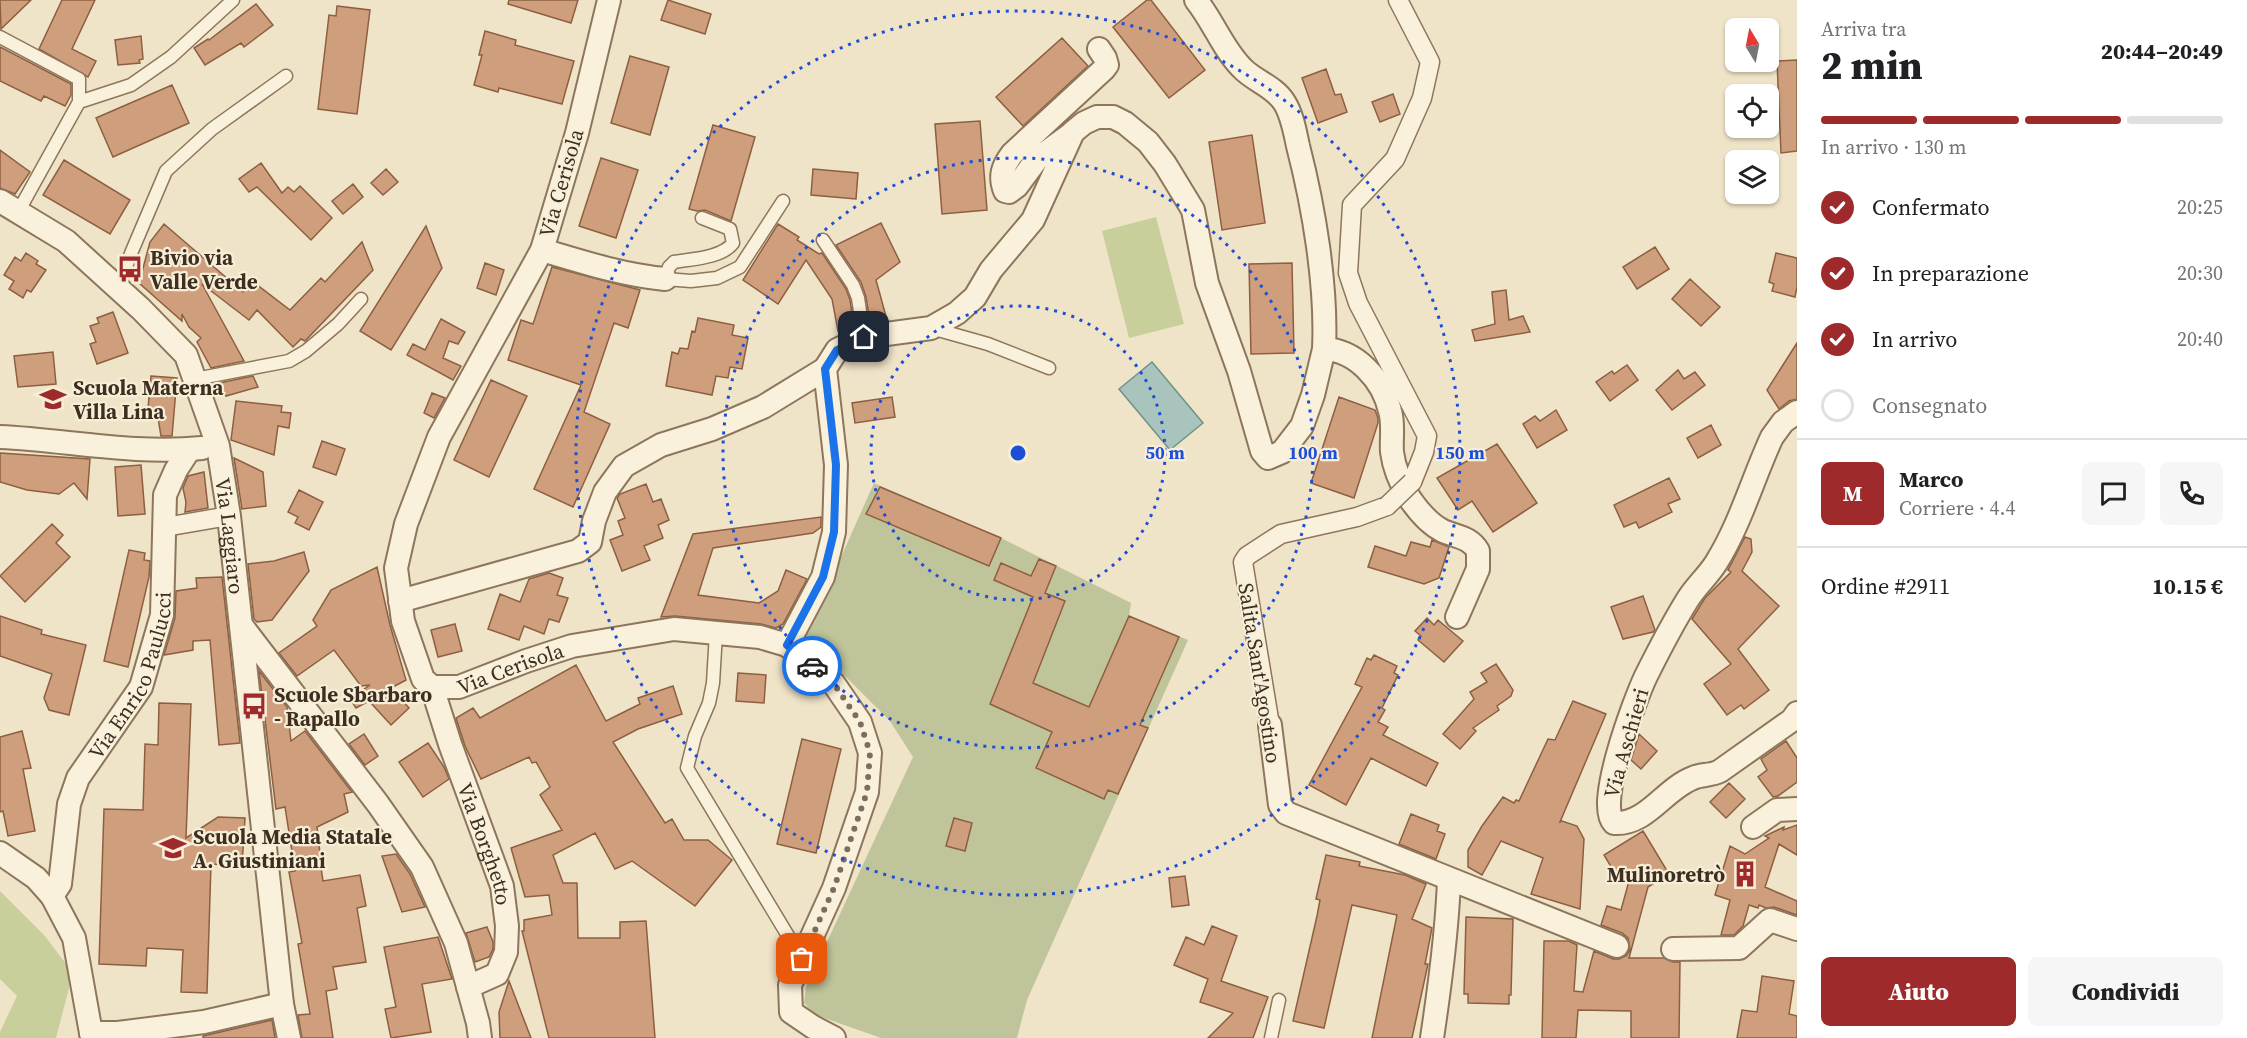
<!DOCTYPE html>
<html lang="it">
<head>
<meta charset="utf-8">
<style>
  body { margin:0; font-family:"Source Serif 4",serif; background:#f6f6f6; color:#202124; height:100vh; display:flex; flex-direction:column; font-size:22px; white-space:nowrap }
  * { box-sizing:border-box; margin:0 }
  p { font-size:20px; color:#757577 }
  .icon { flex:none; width:33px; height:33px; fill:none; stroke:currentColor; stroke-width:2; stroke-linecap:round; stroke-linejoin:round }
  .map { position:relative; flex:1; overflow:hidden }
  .sheet { display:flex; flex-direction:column; background:#fff; width:450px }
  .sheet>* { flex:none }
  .needle { width:39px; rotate:350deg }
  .buttons { position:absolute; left:1725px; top:18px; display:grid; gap:12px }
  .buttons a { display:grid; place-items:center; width:54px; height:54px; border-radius:9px; background:#fff; box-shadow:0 2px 4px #0004; font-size:30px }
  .pin { position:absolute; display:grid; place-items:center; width:51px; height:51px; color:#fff; margin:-26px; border-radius:12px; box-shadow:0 3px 9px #0006 }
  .courier { position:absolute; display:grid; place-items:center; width:60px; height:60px; margin:-30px; border:4px solid #1a73e8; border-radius:50%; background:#fff; color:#222; box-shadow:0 2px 8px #0007 }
  .head em { font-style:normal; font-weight:800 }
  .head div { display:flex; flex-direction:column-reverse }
  .head { display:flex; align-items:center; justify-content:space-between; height:102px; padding:0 24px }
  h1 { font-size:39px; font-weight:800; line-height:45px }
  .bar { display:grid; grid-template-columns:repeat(4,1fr); gap:9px 6px; align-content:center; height:72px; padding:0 24px }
  .bar i { height:8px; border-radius:4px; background:#e0e0e0 }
  .bar .active { background:#9e2a2b }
  .bar p { grid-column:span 4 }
  .line { display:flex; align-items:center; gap:15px; padding:0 24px; border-top:2px solid #e0e0e0 }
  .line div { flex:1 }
  .round { display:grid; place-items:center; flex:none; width:63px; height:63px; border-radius:9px; background:#f6f6f6 }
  ol { padding:0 24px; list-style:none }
  li { display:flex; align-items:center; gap:18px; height:66px }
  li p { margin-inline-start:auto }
  li .icon { padding:6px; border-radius:50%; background:#9e2a2b; color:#fff; stroke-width:4 }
  li:last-child { color:#757577 }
  li i { width:33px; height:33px; border:3px solid #e0e0e0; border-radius:50% }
  .cta { display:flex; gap:12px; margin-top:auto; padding:12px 24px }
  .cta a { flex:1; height:69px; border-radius:9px; background:#9e2a2b; color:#fff; font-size:24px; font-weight:800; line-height:69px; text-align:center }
  .cta a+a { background:#f6f6f6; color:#202124 }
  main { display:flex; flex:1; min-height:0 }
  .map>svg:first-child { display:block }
</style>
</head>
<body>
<main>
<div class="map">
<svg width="1797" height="1038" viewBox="0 0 1797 1038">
  <rect width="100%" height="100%" fill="#f0e4c8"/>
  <path fill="#c9cf9b" d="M1156,217L1184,324L1129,338L1102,231Z
    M0,891L44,935L73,973L56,1038H0V1032L17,996L0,979Z"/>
  <path fill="#bfc49a" d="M874,483L1001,538L1131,603L1129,616L1188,640L1027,1000L1017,1038H881L816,1015L804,1003L806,987L913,757L890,721L845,676L806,648L804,640Z"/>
  <path fill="#a9c4bc" stroke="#6f938a" stroke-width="1.5" d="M1152,362L1203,423L1170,450L1119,389Z"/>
  <path fill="#cf9f7d" stroke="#8d5f41" stroke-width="1.5" d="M0,0H31L1,29Z
    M62,0H95L72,49L96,61L88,77L39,49Z
    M509,0H578L571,23L508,4Z
    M668,0L711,14L705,34L661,20Z
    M1147,0H1151L1205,70L1169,98L1113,27Z
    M256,4L273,25L244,47L241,43L205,65L194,48L208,39L209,40Z
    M337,6L370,10L357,114L318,109L329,15L336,16Z
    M485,31L516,40L515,45L574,61L562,104L499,88L498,92L474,85L482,55H479Z
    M141,36L143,59L139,60L140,63L118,65L115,40Z
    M1062,38L1088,66L1023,126L996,97Z
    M0,47L71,84V95L65,106L44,96L41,101L0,81Z
    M630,56L669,67L650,135L611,123Z
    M1797,60V151L1781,153L1777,61Z
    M1326,69L1335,95L1341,94L1347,112L1318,123L1302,78Z
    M172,85L189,123L113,157L96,118Z
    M1393,94L1400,114L1380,122L1372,102Z
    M980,121L987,210L942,214L935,124Z
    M713,125L755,137L731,221L705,210L697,211L689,209Z
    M1252,135L1265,223L1222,230L1209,142Z
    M0,150L30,172L15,194L0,188Z
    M601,158L638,170L616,238L579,226Z
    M64,160L130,200L110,234L43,195Z
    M261,163L282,193L288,187L294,192L300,186L332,218L311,240L257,187L249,192L239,179Z
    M386,169L398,182L383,195L371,183Z
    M813,169L858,173L856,199L811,195Z
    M353,184L363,197L343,214L332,201Z
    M881,223L900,262L876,280L887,320L870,323L866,297L861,282L836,245Z
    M164,224L243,292L252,281L290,310L321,278L325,282L362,242L373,270L305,341L301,339L293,347L257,310L249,320L202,284L244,361L211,368L197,342L201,338L189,327L182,314V321L139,283L150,242Z
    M778,224L799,237L797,240L819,254L822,253L846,289L850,300L854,327L838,331L832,299L806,260L778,304L743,280Z
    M426,226L442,268L391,350L360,331Z
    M1655,247L1669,269L1637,289L1623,267Z
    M26,253L38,261L36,264L46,270L31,292L27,290L23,298L9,289L14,281L4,275L15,257L21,261Z
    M1776,253L1797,258V287L1795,297L1772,291L1774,284L1769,282Z
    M485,263L504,270L496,295L477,288Z
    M1292,263L1294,353L1251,354L1249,264Z
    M552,267L640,290L628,328L614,323L584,412L610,424L573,507L534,489L581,385L508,360L521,320L533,324Z
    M1690,279L1720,307L1701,326L1672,299Z
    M1506,290L1509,320L1523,316L1530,332L1475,341L1472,330L1495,324L1492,292Z
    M113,312L128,353L97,364L90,344L96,342L90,326L99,323L97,318Z
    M698,318L734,325L732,335L748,338L742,369L730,367L728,378L716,376L712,395L666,386L672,352L678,354L680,348L688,349L692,331L695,332Z
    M441,319L465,332L458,344L449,341L443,358L461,366L453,380L407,355L413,344L425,350Z
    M1797,343V399L1789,401L1779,409L1767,390Z
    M53,352L56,384L18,387L14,356Z
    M1627,365L1638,380L1610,401L1596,382L1612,371L1614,374Z
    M1678,370L1684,379L1695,372L1705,385L1672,410L1656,390Z
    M151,376L177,378L172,436H161L158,418L147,419Z
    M253,376L258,387L226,396L219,383Z
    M491,380L527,396L489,477L454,460Z
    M432,393L445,398L434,418L424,413Z
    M892,397L895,417L855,423L852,403Z
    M1339,397L1375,410L1378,418V423L1354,498L1311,483Z
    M236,401L282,406L281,412L291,413L289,428L278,426L274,455L231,440Z
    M1556,410L1567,430L1537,448L1523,424L1535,416L1540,421Z
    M1711,425L1721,445L1698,458L1687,438Z
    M322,441L345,449L336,475L313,467Z
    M1497,444L1537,503L1493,532L1472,501L1458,510L1437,478Z
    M0,453L90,459L87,499L74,483L59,494L27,490L0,482Z
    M234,458L263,472L266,506L242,509Z
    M141,465L145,514L118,516L115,467Z
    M204,472L208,508L185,512L186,502L183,488L188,476Z
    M1669,478L1680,499L1668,504L1672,512L1639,528L1636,522L1624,527L1614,505Z
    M646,484L653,502L661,499L669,520L658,525L663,538L644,546L650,560L622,571L610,540L623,535L618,521L625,518L617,498L620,494Z
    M880,487L1001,538L989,566L866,514Z
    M299,490L323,502L309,530L295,523L298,517L288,512Z
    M821,517V527L813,533L713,548L698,595L759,603L778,591L786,570L807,579L783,624L776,628L761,624L675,616L661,617L693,534Z
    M52,524L63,535L56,543L70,557L25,602L0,576Z
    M1745,537L1751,539L1752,552L1742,571L1779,606L1738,649L1769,690L1744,709L1741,705L1727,715L1704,684L1731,664L1692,619L1705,598L1731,572L1728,570Z
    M1432,540L1449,547L1439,578L1424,584L1368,567L1375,546L1406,556L1411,542L1430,547Z
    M129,550L145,553L144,560L150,561L149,577L128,667L104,661Z
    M304,552L309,571L272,620L257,622L254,619L248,564L274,561Z
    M1039,559L1056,566L1045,593L1065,601L1033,683L1089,707L1129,616L1179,637L1140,725L1148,728L1118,794L1108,790L1104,799L1036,768L1052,732L990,704L1033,597L994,580L1001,563L1031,576Z
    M377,567L390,625L406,680L391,688L409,708L391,725L369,701L356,708L350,699L370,685L361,686L334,650L297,676L279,653L317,626L313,620L331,590Z
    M549,573L563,578L557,595L568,598L559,622L549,619L544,634L524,626L519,640L488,629L500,594L520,602L529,579Z
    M222,577L240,743L219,745L210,640L193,641V650L164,655L175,618L176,591L197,588L196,578Z
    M1643,596L1655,630L1653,632L1623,639L1611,607Z
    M0,616L42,630L41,634L86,645L69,715L49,710L44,698L52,674L0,656Z
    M1427,618L1434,625L1438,620L1463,641L1444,662L1418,640L1421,636L1415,631Z
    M455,624L462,651L438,657L431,630Z
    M1374,655L1397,666L1394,673L1398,675L1382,708L1385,710L1378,722L1388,727L1383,735L1438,763L1426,786L1371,758L1346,805L1309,785L1362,687L1355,684L1367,658L1371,660Z
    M1496,664L1513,690L1511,696L1497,706L1499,710L1473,728L1476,731L1460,749L1443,734L1474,699L1470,692L1487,682L1481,673Z
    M576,665L606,721L640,704L638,698L673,686L682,714L638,729L613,742L665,823L672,819L684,840H708L732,860L695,906L632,861L615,869L595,833L553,855L563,883H577L578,938H620V922L646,921L655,1038H549L522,931H524V920L552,915L549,895L525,897L511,848L562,830L540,795L550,787L536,762L532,763L529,757L481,779L465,746L456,718L473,708L480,718Z
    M259,671L287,707L291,741L305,731L352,792L344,794L348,812L317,827L321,862L311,868L321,867L323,881L360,875L366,906L357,908L366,962L333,967L337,989L326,991L333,1038H302L298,1015L310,1014L298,944L302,943L289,872L295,871L285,807L276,809Z
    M738,673L766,675L764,703L736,701Z
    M1573,701L1606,714L1560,822L1562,821L1577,826L1584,839L1580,909L1531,894L1543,858L1501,841L1482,875L1468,867V850L1482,826L1503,797L1514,803L1516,800L1519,801L1548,739L1555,740Z
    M159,703L191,704L186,838L218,817L245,818L242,866L211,864L207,993L181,992L183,950L147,948L146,966L99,964L104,809L143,810L145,744L158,745Z
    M22,731L31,768L23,769L35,831L8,836L3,811L0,812V737Z
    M364,734L378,756L365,765L349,744Z
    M1639,734L1657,751L1641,769L1631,760Z
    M802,739L841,749L816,853L777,844Z
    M1786,741L1797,758V782L1778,796L1773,797L1758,777L1767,770L1761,759Z
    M428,743L444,767L449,779L423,797L399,762Z
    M1729,783L1745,799L1726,818L1710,802Z
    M1411,814L1439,825L1437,831L1445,834L1436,859L1399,844Z
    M954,818L972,823L965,851L946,846Z
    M1797,825V855L1779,844L1765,887L1797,901V915L1774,907L1766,908L1759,905L1758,908L1749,905L1743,926L1734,935H1721L1730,900L1715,895L1730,846L1745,854L1769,838L1765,836L1784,827L1783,830Z
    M1643,831L1669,874L1648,887L1629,958H1664L1673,962H1680L1679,1038H1631V1011L1578,1010L1576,1038H1542L1544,941H1569L1577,945L1574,991L1583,992L1594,951L1613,959H1619L1626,956L1630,950L1628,938L1622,933L1601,925L1607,906L1621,910L1629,881L1617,877L1604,855Z
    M396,854L410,874L425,907L402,912L382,856Z
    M1326,855L1360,862L1359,866L1405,875L1426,884L1412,919L1432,928L1425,964H1428L1412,1038H1372L1397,915L1352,905L1324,1028L1293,1021L1317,916L1320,900L1316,899Z
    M1185,876L1189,905L1172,907L1169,878Z
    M1466,917L1513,919L1511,995H1509V1004L1468,1003V994H1464Z
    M1212,926L1237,936L1221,981L1268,997L1253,1038H1208L1233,1013L1200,1002L1208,979L1174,965L1186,937L1204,945Z
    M487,927L493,942V949L489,957L475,962L466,933Z
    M438,937L452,979L422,984L431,1032L391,1038L385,1009L396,1007L384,947Z
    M1762,976L1794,981L1789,1014L1797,1016V1038H1737L1742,1010L1757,1012Z
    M509,981L531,1038H500L499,1012Z
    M272,1020L275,1038H203V1036Z"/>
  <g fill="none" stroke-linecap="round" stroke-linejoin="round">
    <g stroke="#8d765c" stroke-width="15">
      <path id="service" d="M0,37L79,79V102L18,212
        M79,102L131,85L171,57L233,0
        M702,218L730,229L733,243C722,258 691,259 674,262L669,267L665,279L691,281L717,278L740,267L783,201
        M823,240L853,285L858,298L864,337
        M118,288L132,251L166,171L212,129L286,76
        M931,328L988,344L1049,368
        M195,379L289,361L306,351L338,324L361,299
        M716,633L713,683L709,703L695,736L687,768L802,959
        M1271,1038L1279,1000"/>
    </g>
    <g stroke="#8d765c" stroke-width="21">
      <path id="pedestrian" d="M1398,0L1430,62L1422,98L1395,159L1352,205L1348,273L1358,303L1427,436L1424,452L1412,482
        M165,527L229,516
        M1270,725L1243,562L1247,556L1281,534L1357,517L1387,506"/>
    </g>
    <g stroke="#8d765c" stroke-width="26">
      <g id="minor">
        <path id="s1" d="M609,0L577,133L542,250L439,437L406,524L396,568L403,621L423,679L432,687H459L526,661L572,646L674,629L760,637L787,645L834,684L860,722L870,753L867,792L834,888L790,985L791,1012L813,1027L834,1038"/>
        <path d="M1196,0C1213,21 1223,49 1242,68C1254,81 1274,86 1284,102C1292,114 1295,132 1298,146C1314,208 1327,286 1324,349"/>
        <path d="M1071,134L1037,159L1017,186L1009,192L1005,191C999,176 1003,166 1012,154L1104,69L1107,65L1105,58L1099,49"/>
        <path id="s2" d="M0,201L66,241L141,309L186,355L218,446L229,516L282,1004L289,1038"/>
        <path d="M542,250C582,262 623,275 665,279"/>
        <path d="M1797,412L1783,422L1772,437C1753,478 1740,525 1716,563C1708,576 1696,586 1688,599C1673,623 1659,650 1646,676C1635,699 1595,805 1614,823C1647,825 1664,789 1693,778C1701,774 1711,776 1720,771L1792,720L1797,713"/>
        <path d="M0,437C67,440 134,455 202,448"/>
        <path d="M400,601L578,551L590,542L594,521L605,492L624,466L661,445L712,429L763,407L825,369"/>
        <path d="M241,625L378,804L422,867L456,943L478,1023L480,1038"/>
        <path d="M787,645L823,577L834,532L836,465L825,369L837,350L864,337L931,328L957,313L975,297L991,270L1033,220L1073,132L1084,123L1097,117H1113L1125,123L1148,142L1165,164L1193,210L1207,283L1239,371L1262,451L1268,458L1282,452L1302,426L1313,395L1324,349C1356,350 1383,380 1390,411C1394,424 1391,439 1392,452C1394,468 1402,486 1410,499C1419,512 1429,524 1443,531C1457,537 1470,537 1478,551V569L1457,617"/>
        <path id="s3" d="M432,687L450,744L502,886L507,926L506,952L497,974L468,987"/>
        <path d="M1270,725L1280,805L1286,813L1617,946"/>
        <path d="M1753,827L1777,810L1797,809"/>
        <path d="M0,853L36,878L52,896L74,938L91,1033"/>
        <path id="s4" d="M52,896L60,884L69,804L78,778L141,687L162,615L165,495L176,470L189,450"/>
        <path d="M1673,949L1739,948L1770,920L1797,929"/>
        <path d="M91,1033H118L204,1022L282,1004"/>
        <path d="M1432,1038C1440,985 1447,933 1449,880"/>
      </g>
    </g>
    <use href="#service" stroke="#faf1dc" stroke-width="12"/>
    <use href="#pedestrian" stroke="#faf1dc" stroke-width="18"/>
    <use href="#minor" stroke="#faf1dc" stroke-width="22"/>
    <g stroke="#8d765c" stroke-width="21" stroke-linecap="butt">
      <path id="pedestrian-bridge" d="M1387,506L1412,482"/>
    </g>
    <use href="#pedestrian-bridge" stroke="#faf1dc" stroke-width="18"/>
  </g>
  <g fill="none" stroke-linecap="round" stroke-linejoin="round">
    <path stroke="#7c6e5b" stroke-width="6" stroke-dasharray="0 10.8" d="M802,959L834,888L867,792L870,753L860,722L834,684L812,666"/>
    <path stroke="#1a73e8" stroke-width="8" d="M812,666L787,645L823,577L834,532L836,465L825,369L837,350L864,337"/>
  </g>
  <g fill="none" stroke="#1d4ed8" stroke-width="3" stroke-dasharray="3 6">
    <circle cx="1018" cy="453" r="147"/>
    <circle cx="1018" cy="453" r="295"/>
    <circle cx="1018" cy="453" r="442"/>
  </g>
  <defs>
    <g id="bus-bare" transform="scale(2.07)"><path d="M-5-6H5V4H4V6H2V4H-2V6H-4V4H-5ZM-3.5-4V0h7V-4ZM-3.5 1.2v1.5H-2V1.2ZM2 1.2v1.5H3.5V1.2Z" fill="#9e2a2b" stroke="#f7eed8" stroke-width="2.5" paint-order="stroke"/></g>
    <g id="school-bare" transform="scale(2.07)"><path d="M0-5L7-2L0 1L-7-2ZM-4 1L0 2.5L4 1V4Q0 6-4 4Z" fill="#9e2a2b" stroke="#f7eed8" stroke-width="2.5" paint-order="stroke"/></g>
    <g id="building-bare" transform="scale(2.07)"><path d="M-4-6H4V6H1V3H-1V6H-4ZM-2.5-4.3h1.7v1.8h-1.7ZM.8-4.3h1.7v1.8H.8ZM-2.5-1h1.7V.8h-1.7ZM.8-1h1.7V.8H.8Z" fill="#9e2a2b" stroke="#f7eed8" stroke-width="2.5" paint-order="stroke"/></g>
  </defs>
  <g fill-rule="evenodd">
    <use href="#bus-bare" x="130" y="269"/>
    <use href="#school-bare" x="53" y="399"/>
    <use href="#bus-bare" x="254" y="706"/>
    <use href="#school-bare" x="173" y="848"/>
    <use href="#building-bare" x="1745" y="874"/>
  </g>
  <g text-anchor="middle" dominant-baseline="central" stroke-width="4.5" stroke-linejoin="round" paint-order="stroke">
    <g font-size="21" fill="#3d2e20" stroke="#f7eed8">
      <text transform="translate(561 183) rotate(-74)">Via Cerisola</text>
      <text stroke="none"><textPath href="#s2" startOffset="430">Via Laggiaro</textPath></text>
      <text stroke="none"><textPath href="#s1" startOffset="819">Via Cerisola</textPath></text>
      <text transform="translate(1260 673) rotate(81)">Salita Sant'Agostino</text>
      <text stroke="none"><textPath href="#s4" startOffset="240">Via Enrico Paulucci</textPath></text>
      <text transform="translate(1626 743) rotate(-74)">Via Aschieri</text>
      <text stroke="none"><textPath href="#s3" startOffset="166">Via Borghetto</textPath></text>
    </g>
    <g font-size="21" font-weight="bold" fill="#3d2e20" stroke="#f7eed8" text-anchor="start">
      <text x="150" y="257">Bivio via<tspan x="150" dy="24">Valle Verde</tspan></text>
      <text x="73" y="387">Scuola Materna<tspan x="73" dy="24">Villa Lina</tspan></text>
      <text x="274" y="694">Scuole Sbarbaro<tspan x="274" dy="24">- Rapallo</tspan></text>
      <text x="193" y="836">Scuola Media Statale<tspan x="193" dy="24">A. Giustiniani</tspan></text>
      <text x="1725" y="874" text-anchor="end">Mulinoretrò</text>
    </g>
  </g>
  <circle cx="1018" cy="453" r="9" fill="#1d4ed8" stroke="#f7eed8" stroke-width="3"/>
  <g font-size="18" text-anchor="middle" font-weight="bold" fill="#1d4ed8" stroke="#f7eed8" stroke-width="4.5" stroke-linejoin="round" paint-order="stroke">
    <text x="1165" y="459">50 m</text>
    <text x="1313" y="459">100 m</text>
    <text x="1460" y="459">150 m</text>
  </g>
</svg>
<div class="buttons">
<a><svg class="needle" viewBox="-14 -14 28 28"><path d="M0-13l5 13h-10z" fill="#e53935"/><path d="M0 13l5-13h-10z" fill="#757577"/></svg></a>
<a><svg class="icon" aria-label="locate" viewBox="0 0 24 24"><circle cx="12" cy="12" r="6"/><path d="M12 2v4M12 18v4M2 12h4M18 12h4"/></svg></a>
<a><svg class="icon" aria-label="layers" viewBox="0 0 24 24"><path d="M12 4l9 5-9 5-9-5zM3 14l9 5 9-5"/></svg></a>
</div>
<div class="pin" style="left:802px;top:959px;background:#ea580c"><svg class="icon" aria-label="bag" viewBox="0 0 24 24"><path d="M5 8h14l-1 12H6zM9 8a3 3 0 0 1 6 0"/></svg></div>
<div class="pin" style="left:864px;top:337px;background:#1f2937"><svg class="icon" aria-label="home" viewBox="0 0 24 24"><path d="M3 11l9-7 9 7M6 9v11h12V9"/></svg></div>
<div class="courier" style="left:812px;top:666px"><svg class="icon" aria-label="car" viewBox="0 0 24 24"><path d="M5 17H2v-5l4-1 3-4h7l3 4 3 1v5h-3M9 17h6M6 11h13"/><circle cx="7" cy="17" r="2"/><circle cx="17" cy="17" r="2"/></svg></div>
</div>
<section class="sheet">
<div class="head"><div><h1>2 min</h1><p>Arriva tra</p></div><em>20:44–20:49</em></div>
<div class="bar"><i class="active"></i><i class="active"></i><i class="active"></i><i></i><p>In arrivo · 130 m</p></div>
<ol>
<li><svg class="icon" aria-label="check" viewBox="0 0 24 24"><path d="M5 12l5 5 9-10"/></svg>Confermato<p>20:25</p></li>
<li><svg class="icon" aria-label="check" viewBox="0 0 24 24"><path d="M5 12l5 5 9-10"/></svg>In preparazione<p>20:30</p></li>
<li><svg class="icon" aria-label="check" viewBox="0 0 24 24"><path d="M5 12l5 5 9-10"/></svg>In arrivo<p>20:40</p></li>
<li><i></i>Consegnato</li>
</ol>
<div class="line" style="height:108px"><b class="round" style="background:#9e2a2b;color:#fff">M</b><div><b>Marco</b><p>Corriere · 4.4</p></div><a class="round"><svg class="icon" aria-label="chat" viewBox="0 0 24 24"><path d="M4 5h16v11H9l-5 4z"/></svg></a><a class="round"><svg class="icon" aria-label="phone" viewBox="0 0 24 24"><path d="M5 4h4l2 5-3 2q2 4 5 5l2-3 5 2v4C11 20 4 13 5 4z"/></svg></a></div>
<div class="line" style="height:78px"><div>Ordine #2911</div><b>10.15 €</b></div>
<div class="cta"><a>Aiuto</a><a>Condividi</a></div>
</section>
</main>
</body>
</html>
